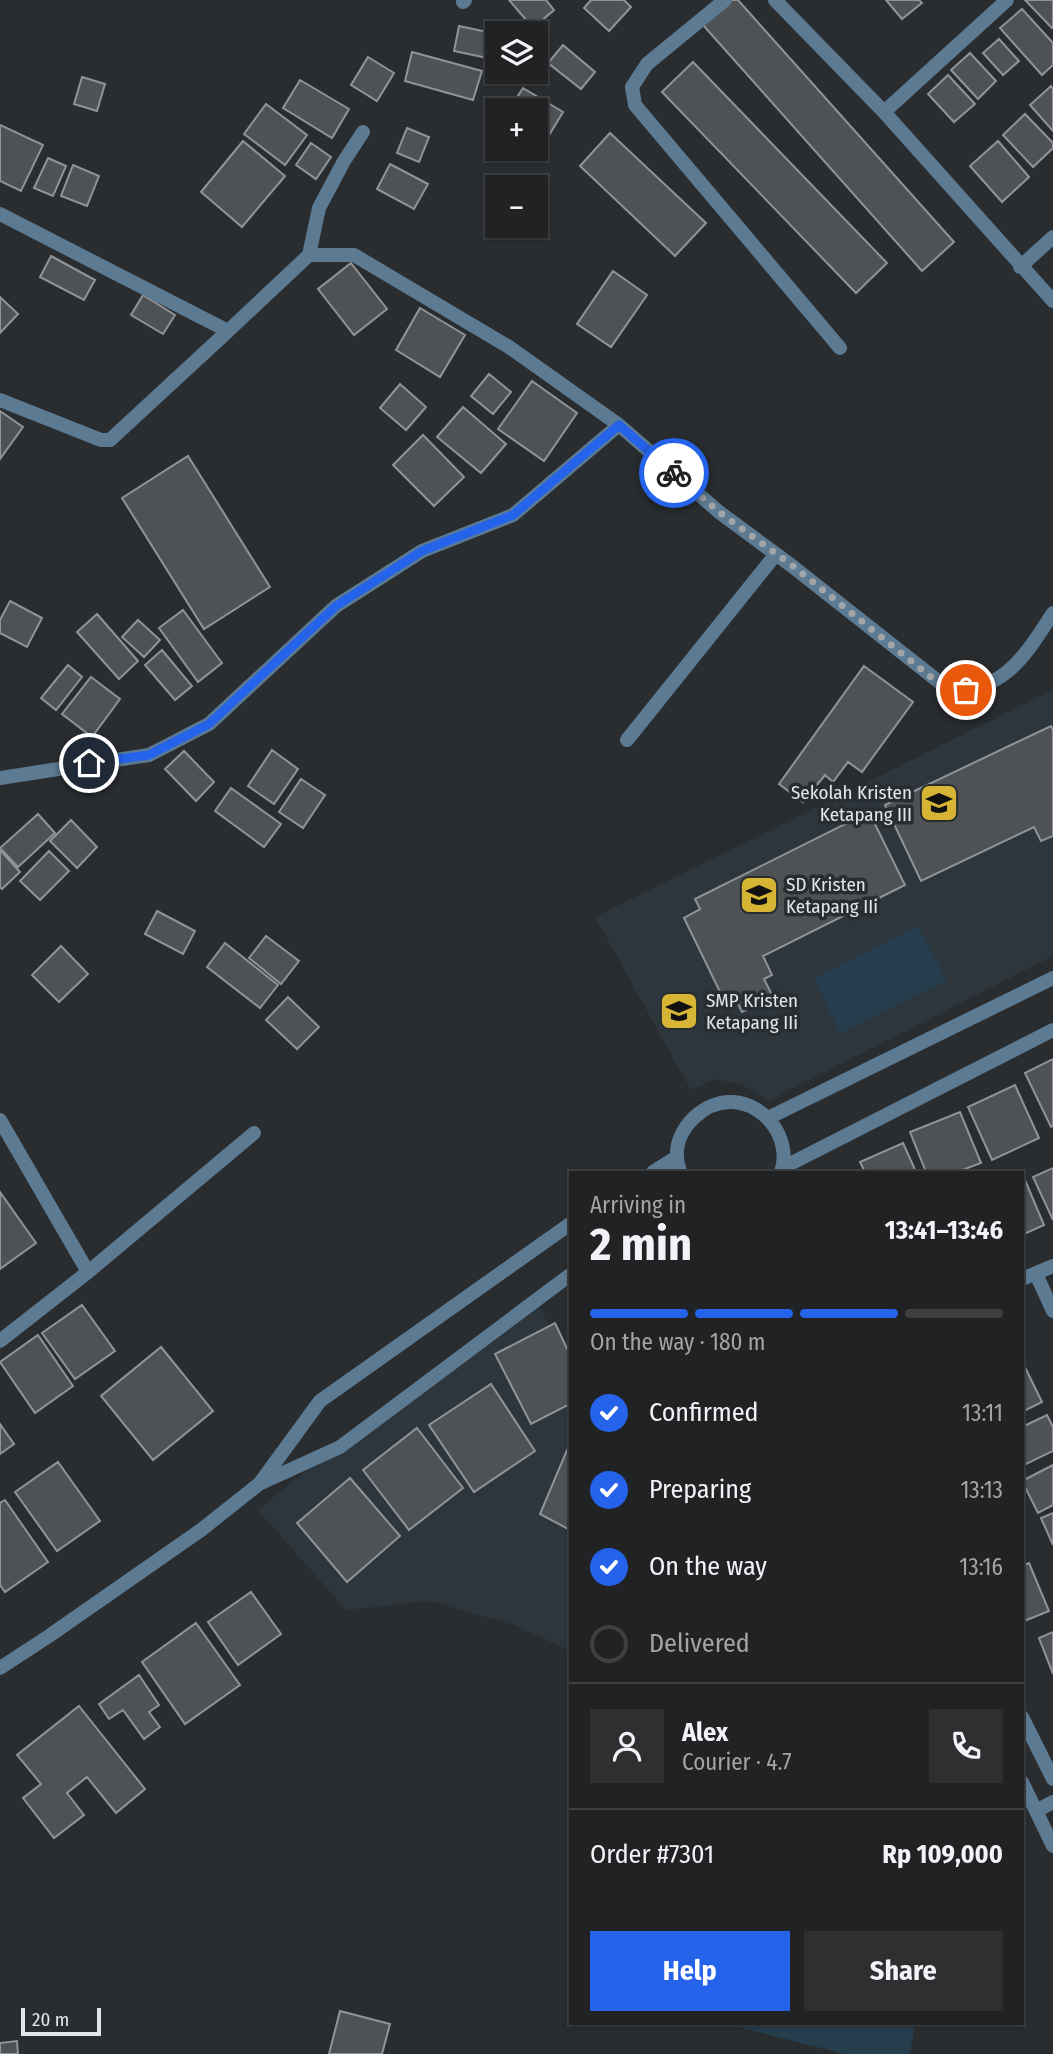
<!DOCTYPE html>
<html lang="en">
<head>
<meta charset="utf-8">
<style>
  body { margin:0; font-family:"Fira Sans Condensed",sans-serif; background:#2d2f31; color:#f1f3f6; height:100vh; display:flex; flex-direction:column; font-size:26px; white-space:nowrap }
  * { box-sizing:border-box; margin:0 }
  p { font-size:23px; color:#a2a4a6 }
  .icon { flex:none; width:38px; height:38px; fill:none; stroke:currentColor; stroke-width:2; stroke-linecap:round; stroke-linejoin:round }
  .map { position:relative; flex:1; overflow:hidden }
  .details { position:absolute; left:569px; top:1171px; width:455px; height:854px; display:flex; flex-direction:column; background:#202224; border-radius:0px; box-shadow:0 2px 5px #0004,0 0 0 2px #3d3f41 }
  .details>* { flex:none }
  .buttons { position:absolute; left:485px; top:21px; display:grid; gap:14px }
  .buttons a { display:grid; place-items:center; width:63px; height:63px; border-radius:0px; background:#202224; box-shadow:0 2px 5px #0004,0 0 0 2px #3d3f41; font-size:35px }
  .scale { position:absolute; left:21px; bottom:18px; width:80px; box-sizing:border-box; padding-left:7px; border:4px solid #e3e6e8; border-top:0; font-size:19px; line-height:24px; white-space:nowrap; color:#e3e6e8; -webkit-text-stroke:5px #2a2d30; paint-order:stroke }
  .pin { position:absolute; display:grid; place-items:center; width:60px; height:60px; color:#fff; margin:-30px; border:4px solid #fff; border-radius:50%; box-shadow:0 2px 7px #0007 }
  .courier { position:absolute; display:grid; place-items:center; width:70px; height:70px; margin:-35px; border:5px solid #2563eb; border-radius:50%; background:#fff; color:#222; box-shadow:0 2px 9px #0007 }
  .overview em { font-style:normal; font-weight:700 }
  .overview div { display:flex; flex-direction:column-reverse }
  .overview { display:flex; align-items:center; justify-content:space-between; height:119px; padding:0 21px }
  h1 { font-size:46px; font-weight:700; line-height:52px }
  .bar { display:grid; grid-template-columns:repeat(4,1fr); gap:10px 7px; align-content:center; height:84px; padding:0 21px }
  .bar i { height:9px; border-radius:5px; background:#3d3f41 }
  .bar .current { background:#2563eb }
  .bar p { grid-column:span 4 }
  .line { display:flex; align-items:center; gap:18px; padding:0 21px; border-top:2px solid #3d3f41 }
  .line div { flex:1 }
  .round { display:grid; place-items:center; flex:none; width:74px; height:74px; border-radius:0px; background:#2d2f31 }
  ol { padding:0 21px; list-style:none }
  li { display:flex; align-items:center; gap:21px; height:77px }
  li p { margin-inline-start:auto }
  li .icon { padding:7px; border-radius:50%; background:#2563eb; color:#fff; stroke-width:4 }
  li:last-child { color:#a2a4a6 }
  li i { width:38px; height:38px; border:4px solid #3d3f41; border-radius:50% }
  .cta { display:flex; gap:14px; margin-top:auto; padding:14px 21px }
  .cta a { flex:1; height:80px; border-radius:0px; background:#2563eb; color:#fff; font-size:28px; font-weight:700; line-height:80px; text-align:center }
  .cta a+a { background:#2d2f31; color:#f1f3f6 }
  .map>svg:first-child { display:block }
</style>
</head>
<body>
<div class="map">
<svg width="1053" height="2054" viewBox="0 0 1053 2054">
  <rect width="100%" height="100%" fill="#2a2d30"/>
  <path fill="#2d363d" d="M1053,690V956L768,1101L743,1085L716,1079L691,1090L595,917Z
    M535,1298L570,1367V1651L514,1625L430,1601L346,1610L258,1510L386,1406Z"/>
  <path fill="#263d4e" d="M918,926L947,981L840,1033L814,978Z
    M723,2023H915L910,2054H845Z"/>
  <path fill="#4e5255" stroke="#909498" stroke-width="2" d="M509,0H546L554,10L533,28Z
    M591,0H624L631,7L609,31L584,8Z
    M731,0H738L954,242L922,271L703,25Z
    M886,0H919L922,3L902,19Z
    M1025,0H1053V27L1052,28Z
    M1022,9L1053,43V65L1042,75L1000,28Z
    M459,26L497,34L492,59L454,51Z
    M999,39L1019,61L1003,75L983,53Z
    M563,45L595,72L581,89L548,63Z
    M412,52L482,71L473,100L405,81Z
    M970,53L996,81L978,99L951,70Z
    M368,57L394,73L377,101L351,85Z
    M693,62L887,263L856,293L662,92Z
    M948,75L975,104L954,122L928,94Z
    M82,77L105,84L97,111L74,104Z
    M300,80L349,109L332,138L283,108Z
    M1051,86L1053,89V131L1030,105Z
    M523,88L563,112L540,150L536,147V110H509Z
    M266,104L307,135L285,165L244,134Z
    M1025,114L1053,143V148L1033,167L1003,135Z
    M0,125L43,145L21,191L0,181Z
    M407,128L429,137L419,162L397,153Z
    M610,133L706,223L675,256L580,166Z
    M243,141L285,176L242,227L201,192Z
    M998,141L1029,177L1002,202L970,166Z
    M311,143L331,157L316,179L296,165Z
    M48,158L66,166L53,196L34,188Z
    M390,164L428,184L414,209L377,189Z
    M73,165L99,176L87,206L61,196Z
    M51,256L95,280L84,300L40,277Z
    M351,263L387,309L354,335L318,289Z
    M613,271L647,295L611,347L577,324Z
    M143,295L175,315L163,334L131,315Z
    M0,297L18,314L0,333Z
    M420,308L465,335L440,377L396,350Z
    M489,374L511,392L493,414L471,396Z
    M532,381L577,413L544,461L498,429Z
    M400,384L426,407L406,430L380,408Z
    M463,407L506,444L481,473L437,437Z
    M0,411L23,427L0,459Z
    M423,435L464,477L434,506L393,465Z
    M188,456L270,587L204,629L122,498Z
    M10,601L42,618L27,647L0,633V620Z
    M183,610L222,663L198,682L159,628Z
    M97,614L138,661L119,679L77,632Z
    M138,620L160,640L144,657L122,637Z
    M162,650L192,686L175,700L145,665Z
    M68,665L82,677L56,710L41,698Z
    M864,666L913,702L862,772L848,762L833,782L825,775L803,802L779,784Z
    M91,677L120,699L92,737L62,714Z
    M1051,726L1053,730V836L1041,841L1034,827L921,881L885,805Z
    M272,750L298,769L274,804L248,786Z
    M184,751L214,782L196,801L165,769Z
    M301,779L325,795L303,828L279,812Z
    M231,788L281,824L264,847L215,811Z
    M869,812L905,885L763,956L772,975L764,979L773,997L742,1012L732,992L722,996L684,918L700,909L695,899Z
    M38,814L55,833L18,867L0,848Z
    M71,820L97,847L77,868L50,841Z
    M0,850L20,872L2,889L0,887Z
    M49,851L69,871L40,900L20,881Z
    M157,911L195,931L183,954L145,934Z
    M266,936L299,961L281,984L249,958Z
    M225,943L278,985L260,1008L207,967Z
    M61,946L88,974L59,1002L32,975Z
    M288,997L319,1027L297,1049L266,1020Z
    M1053,1059V1126L1051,1127L1025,1073Z
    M1015,1085L1039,1138L992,1160L968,1107Z
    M960,1112L981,1163L957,1172H926L910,1132Z
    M903,1143L916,1172H865L860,1162Z
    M1053,1168V1220L1033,1177Z
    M1025,1180L1044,1225L1022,1235V1181Z
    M0,1192L36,1243L0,1269Z
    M82,1305L115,1351L75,1379L42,1333Z
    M555,1323L570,1355V1404L531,1424L495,1354Z
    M38,1335L73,1386L35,1413L0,1362Z
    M161,1347L213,1411L153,1460L101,1396Z
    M1022,1361L1042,1402L1022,1412Z
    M491,1384L535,1451L474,1492L429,1425Z
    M1047,1415L1053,1427V1451L1022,1466V1427Z
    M0,1424L14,1444L0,1454Z
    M417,1428L463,1488L409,1530L363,1470Z
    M567,1450L570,1452V1530L540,1514Z
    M58,1462L100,1521L57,1551L15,1492Z
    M1053,1465V1505L1038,1513L1022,1481Z
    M350,1478L400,1536L347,1582L297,1523Z
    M5,1500L48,1562L5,1592L0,1585V1503Z
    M1053,1513V1545L1041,1518Z
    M1029,1563L1049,1611L1022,1622V1566Z
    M251,1592L281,1634L238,1665L208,1622Z
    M196,1623L240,1685L185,1724L142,1662Z
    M1053,1632V1674L1039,1638Z
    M139,1675L159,1705L149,1712L160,1727L144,1739L123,1710L109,1719L99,1704Z
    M79,1706L145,1789L116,1813L87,1777L67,1793L84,1815L54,1838L23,1798L41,1784L17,1755Z
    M340,2011L390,2024L382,2054H329Z
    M17,2041L18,2054H0V2043Z"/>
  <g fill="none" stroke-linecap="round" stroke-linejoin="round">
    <path stroke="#5c7a92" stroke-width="14" d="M725,0L647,64L632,87L635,105L840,348
      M775,0L884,112L1053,301
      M463,2L465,0
      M884,112L1007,0
      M0,214L228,331L309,255H354L509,347L619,425L719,512L792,566L943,685C999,701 1027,653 1053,613
      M309,255L319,208L344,161L363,132
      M1020,267L1053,237
      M0,400L101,440H110L228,331
      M627,740L776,554
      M0,778L149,755L209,724L336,606L422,551L513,515L619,425
      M768,1118L1053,978
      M0,1120L88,1272L0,1341
      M782,1168L1053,1030
      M653,1172L677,1157
      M680,1172C679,1167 677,1162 677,1157C675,1128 705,1100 733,1102C767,1104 792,1141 781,1172
      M88,1272L254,1133
      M1036,1274L1053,1311
      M1022,1279L1053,1266
      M260,1483L320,1401L570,1224
      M0,1668L49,1636L201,1530L259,1484L340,1447L570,1275
      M1022,1717L1053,1779
      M1022,1782L1053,1846
      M1036,1811L1053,1802"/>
  </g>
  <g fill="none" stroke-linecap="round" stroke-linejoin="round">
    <path stroke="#a2a5a8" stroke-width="7" stroke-dasharray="0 12.6" d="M674,473L719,512L793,566L936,681L951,687L966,690"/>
    <path stroke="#2563eb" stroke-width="9" d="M89,763L149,755L209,724L336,606L422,551L513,515L619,425L674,473"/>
  </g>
  <defs>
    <g id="school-square" transform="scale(2.0125)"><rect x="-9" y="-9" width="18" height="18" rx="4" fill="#d6b534" stroke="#2a2d30"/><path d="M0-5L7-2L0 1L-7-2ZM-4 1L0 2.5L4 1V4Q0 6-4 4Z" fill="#111"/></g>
  </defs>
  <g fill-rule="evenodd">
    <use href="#school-square" x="939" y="803"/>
    <use href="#school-square" x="759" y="895"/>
    <use href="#school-square" x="679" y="1011"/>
  </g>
  <g text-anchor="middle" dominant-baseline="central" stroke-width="7" stroke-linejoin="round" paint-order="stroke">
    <g font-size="19" fill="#e3e6e8" stroke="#2a2d30" text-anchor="start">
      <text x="912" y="792" text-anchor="end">Sekolah Kristen<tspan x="912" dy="22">Ketapang III</tspan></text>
      <text x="786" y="884">SD Kristen<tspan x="786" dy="22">Ketapang IIi</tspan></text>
      <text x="706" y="1000">SMP Kristen<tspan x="706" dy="22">Ketapang IIi</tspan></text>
    </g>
  </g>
</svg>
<div class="buttons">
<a><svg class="icon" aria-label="layers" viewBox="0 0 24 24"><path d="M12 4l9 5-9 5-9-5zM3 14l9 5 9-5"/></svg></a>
<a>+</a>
<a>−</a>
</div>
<div class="scale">20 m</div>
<div class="pin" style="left:966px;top:690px;background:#ea580c"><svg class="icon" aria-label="bag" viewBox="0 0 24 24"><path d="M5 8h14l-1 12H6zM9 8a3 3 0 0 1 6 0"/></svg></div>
<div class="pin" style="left:89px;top:763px;background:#1f2937"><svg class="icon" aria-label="home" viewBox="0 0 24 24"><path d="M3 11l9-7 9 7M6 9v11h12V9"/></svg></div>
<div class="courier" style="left:674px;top:473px"><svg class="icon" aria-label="bike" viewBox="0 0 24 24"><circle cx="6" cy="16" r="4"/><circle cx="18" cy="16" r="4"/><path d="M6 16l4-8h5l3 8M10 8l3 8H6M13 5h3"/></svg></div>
<section class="details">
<div class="overview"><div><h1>2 min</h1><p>Arriving in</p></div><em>13:41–13:46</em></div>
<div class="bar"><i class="current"></i><i class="current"></i><i class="current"></i><i></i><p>On the way · 180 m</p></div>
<ol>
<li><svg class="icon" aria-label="check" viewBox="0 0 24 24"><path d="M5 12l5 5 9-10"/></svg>Confirmed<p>13:11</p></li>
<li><svg class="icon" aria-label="check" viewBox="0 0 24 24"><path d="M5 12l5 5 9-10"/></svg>Preparing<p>13:13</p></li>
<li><svg class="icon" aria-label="check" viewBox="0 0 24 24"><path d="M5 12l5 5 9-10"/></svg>On the way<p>13:16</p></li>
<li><i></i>Delivered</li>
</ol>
<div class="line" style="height:126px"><a class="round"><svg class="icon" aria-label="person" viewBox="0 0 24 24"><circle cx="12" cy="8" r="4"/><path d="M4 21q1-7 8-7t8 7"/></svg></a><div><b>Alex</b><p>Courier · 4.7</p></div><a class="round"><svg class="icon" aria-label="phone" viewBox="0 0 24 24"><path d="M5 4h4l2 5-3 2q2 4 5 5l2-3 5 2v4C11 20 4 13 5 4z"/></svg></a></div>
<div class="line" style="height:91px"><div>Order #7301</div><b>Rp 109,000</b></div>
<div class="cta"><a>Help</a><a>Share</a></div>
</section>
</div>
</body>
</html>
